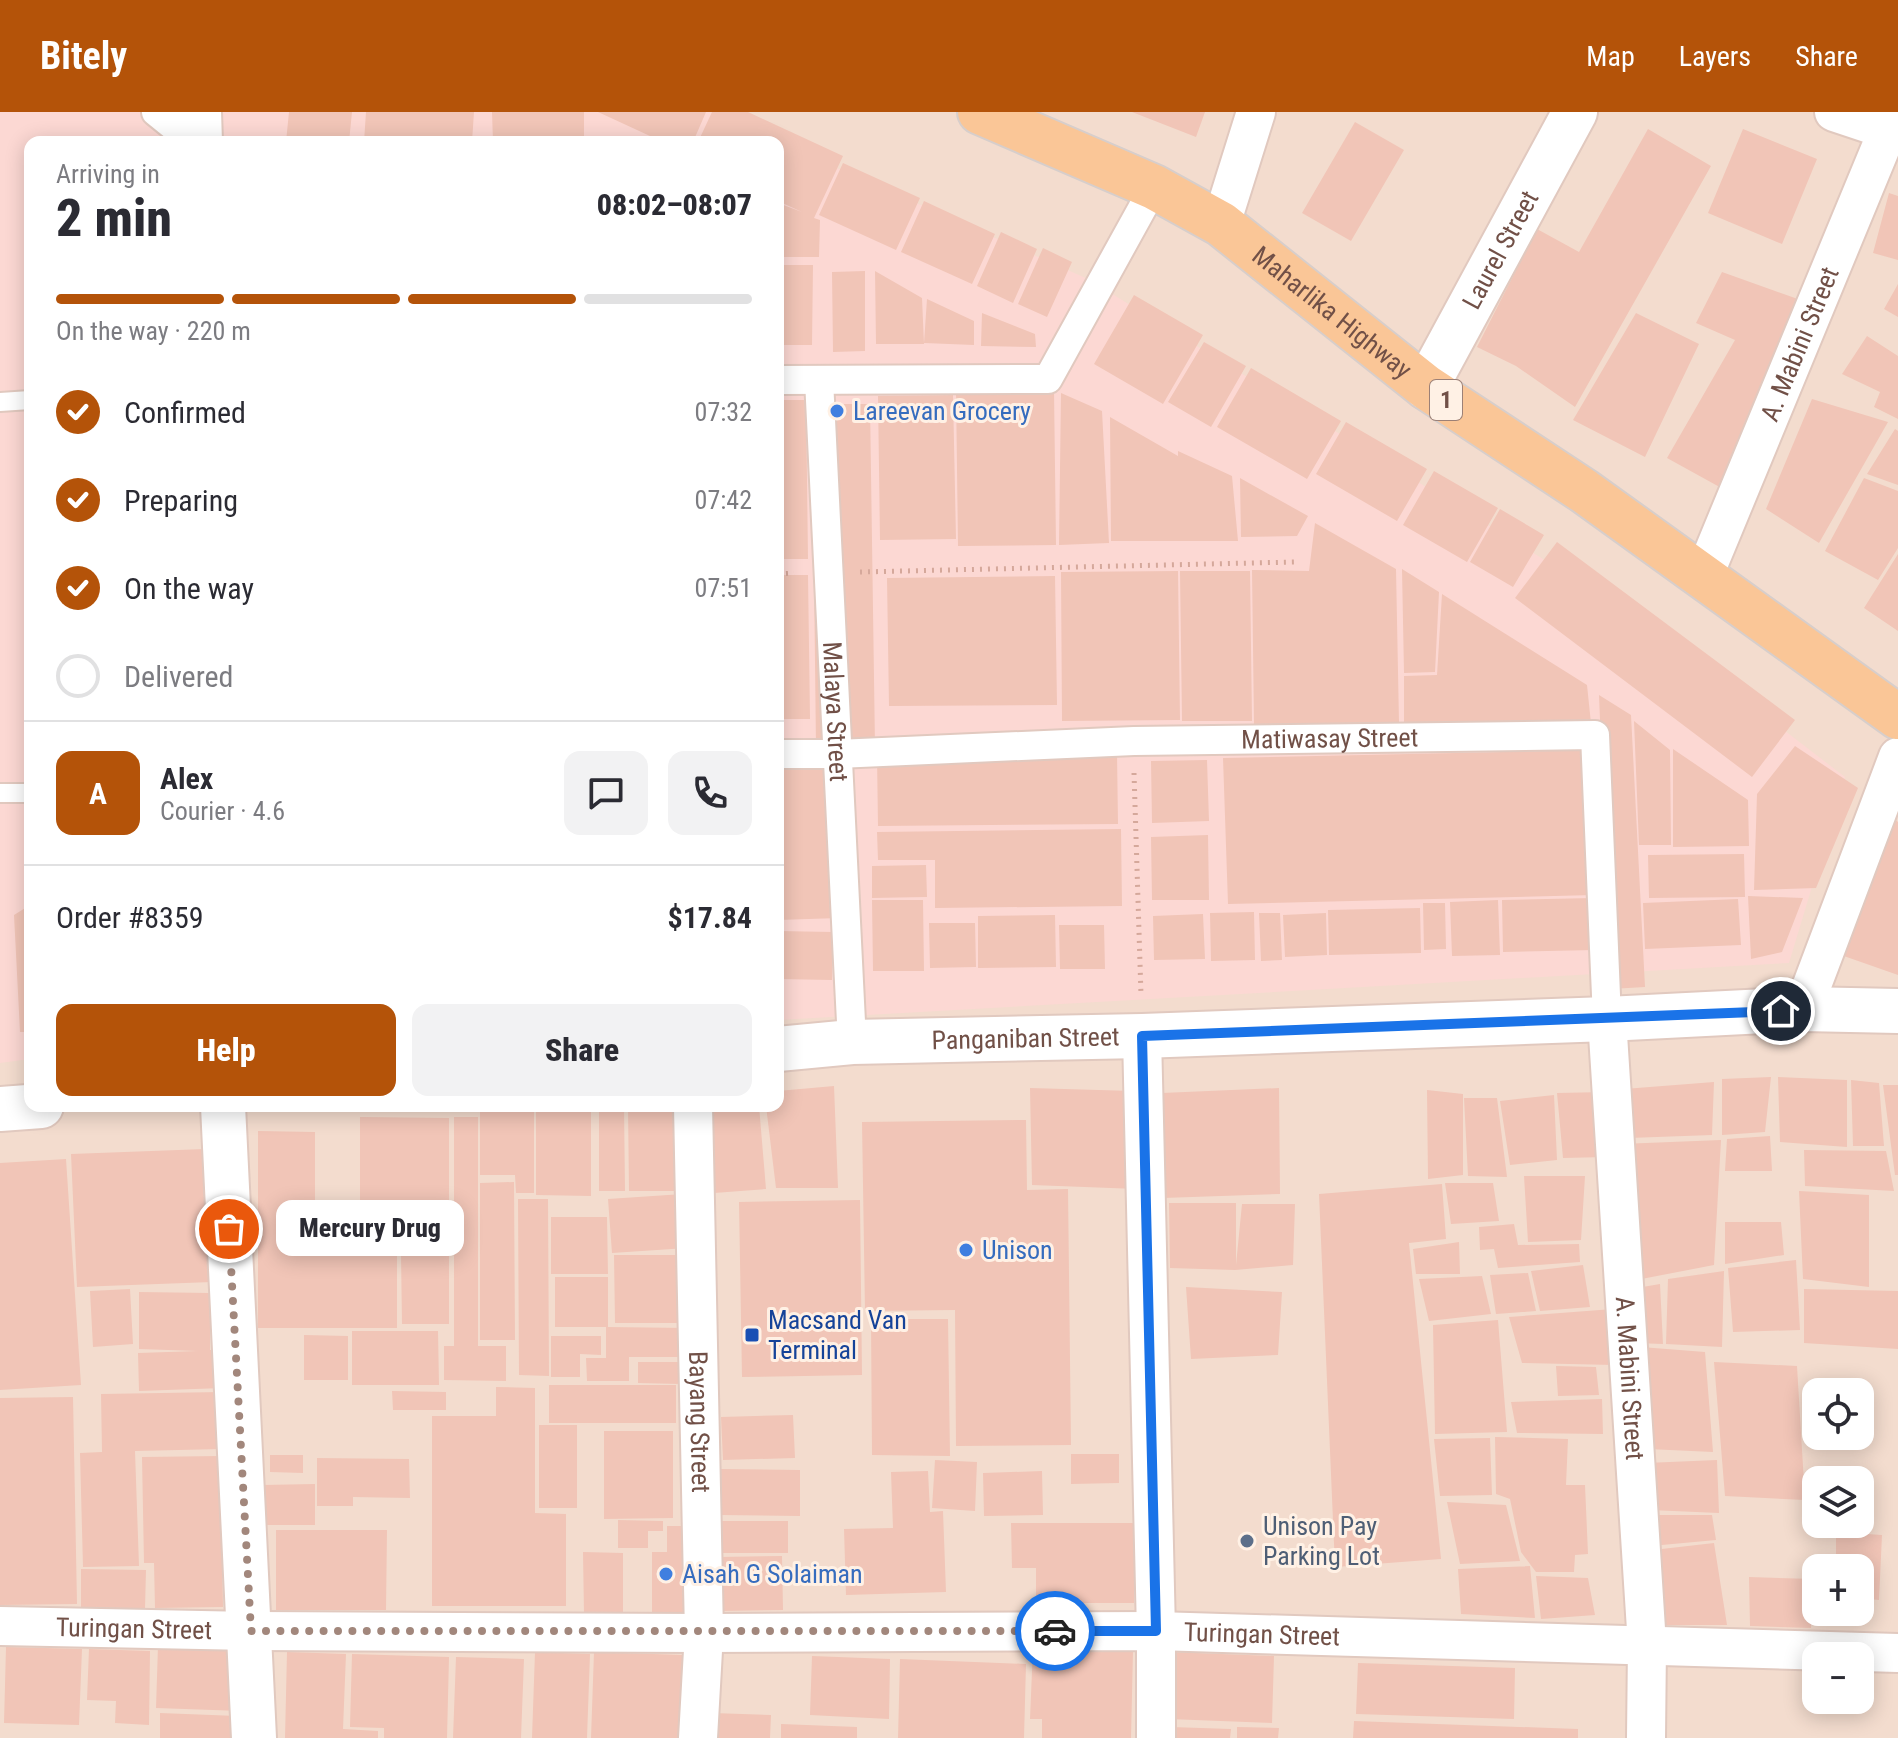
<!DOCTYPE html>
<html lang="en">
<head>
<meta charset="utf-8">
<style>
  body { margin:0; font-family:"Roboto Condensed",sans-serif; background:#f2f2f3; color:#2b2b33; height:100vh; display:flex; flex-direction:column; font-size:30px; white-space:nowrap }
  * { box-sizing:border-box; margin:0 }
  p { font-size:26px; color:#7c7c81 }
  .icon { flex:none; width:44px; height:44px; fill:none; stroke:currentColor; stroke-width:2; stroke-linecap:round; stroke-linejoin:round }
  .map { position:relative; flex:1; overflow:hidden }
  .side { position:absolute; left:24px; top:24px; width:760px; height:976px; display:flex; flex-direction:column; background:#fff; border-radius:16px; box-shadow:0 4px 20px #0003 }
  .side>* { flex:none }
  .controls { position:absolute; left:1802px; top:1266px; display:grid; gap:16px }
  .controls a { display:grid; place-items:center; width:72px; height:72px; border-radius:16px; background:#fff; box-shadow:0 4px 20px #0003; font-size:40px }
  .pin { position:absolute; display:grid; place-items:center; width:68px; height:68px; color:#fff; margin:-34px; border:4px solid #fff; border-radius:50%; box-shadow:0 2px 8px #0007 }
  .courier { position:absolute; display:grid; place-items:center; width:80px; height:80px; margin:-40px; border:6px solid #1a73e8; border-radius:50%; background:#fff; color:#222; box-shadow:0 2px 10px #0007 }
  .bubble { position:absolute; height:56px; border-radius:16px; background:#fff; box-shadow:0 4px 20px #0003; font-size:26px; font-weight:800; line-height:56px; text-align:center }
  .head em { font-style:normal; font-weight:800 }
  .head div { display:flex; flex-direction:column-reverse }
  .head { display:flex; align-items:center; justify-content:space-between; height:136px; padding:0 32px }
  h1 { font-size:52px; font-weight:800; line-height:60px }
  .bar { display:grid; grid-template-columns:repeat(4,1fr); gap:12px 8px; align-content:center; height:96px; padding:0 32px }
  .bar i { height:10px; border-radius:6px; background:#e1e1e2 }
  .bar .on { background:#b45309 }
  .bar p { grid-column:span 4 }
  .line { display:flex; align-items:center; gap:20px; padding:0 32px; border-top:2px solid #e1e1e2 }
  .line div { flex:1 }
  .round { display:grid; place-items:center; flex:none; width:84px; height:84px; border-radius:16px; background:#f2f2f3 }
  ol { padding:0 32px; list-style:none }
  li { display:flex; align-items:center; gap:24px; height:88px }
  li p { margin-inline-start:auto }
  li .icon { padding:8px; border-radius:50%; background:#b45309; color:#fff; stroke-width:4 }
  li:last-child { color:#7c7c81 }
  li i { width:44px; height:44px; border:4px solid #e1e1e2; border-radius:50% }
  .action { display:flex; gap:16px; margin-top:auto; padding:16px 32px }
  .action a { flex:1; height:92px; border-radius:16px; background:#b45309; color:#fff; font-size:32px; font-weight:800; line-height:92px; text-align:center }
  .action a+a { background:#f2f2f3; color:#2b2b33 }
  header { display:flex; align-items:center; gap:48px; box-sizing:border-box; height:112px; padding:0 40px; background:#b45309; color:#fff }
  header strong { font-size:38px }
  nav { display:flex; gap:44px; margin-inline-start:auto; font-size:28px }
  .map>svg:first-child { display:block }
</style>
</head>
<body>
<header>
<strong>Bitely</strong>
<nav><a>Map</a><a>Layers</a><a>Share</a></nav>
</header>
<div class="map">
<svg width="1898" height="1626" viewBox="0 0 1898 1626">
  <rect width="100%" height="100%" fill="#fcecdf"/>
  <path fill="#f3dcce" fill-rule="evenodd" d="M0,0H1898V1626H0ZM30,30H778V994H30ZM1816,1280H1860V1324H1816ZM1816,1368H1860V1412H1816ZM1816,1456H1860V1500H1816ZM1816,1544H1860V1588H1816Z"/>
  <path fill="#fcd8d3" d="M0,0H197V30H30V947L0,951Z
    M214,0H710L778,30H215Z
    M778,30L1088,167L1634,503L1845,665L1789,851L778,908Z"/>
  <path fill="#f1c5b7" d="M289,0H352L349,30H286Z
    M366,0H474L472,30H364Z
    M492,0H584V30H493Z
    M598,0H706L693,30H663Z
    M712,0H748L843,44L814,106L820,108L819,145H778V91L802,100L778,89V30H698Z
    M1132,0H1205L1196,25Z
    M1355,10L1404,38L1351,129L1302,101Z
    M1648,17L1711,54L1575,295L1516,254L1477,235L1537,117L1579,140Z
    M1743,17L1817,47L1782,132L1708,101Z
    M843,51L920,86L896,138L819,103Z
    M1889,81L1898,84V148L1873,141Z
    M924,89L995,122L972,172L901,140Z
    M1001,120L1037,137L1013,191L977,174Z
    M1043,136L1072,150L1047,205L1018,192Z
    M778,153H813L812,233H778Z
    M865,159V239L833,240L832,160Z
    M875,159L922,186L924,232H876Z
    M1722,160L1809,191L1725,378L1667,346L1735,228L1696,211Z
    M1898,172V205L1884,197Z
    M1134,183L1203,223L1163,292L1094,252Z
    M927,187L974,209V233L924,231Z
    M982,201L1035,222L1036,235L981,234Z
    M1636,201L1699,232L1645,345L1573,308Z
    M1867,224L1898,244V307L1874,295L1880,280L1842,262Z
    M1204,230L1246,254L1211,315L1168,290Z
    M1251,256L1341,309L1307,367L1217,315Z
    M956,278H1054L1056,433L958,434Z
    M1061,281L1102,299L1109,431L1059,433Z
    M953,283L956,427L880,428L878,284Z
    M1812,287L1888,310L1819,431L1766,397Z
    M778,288H806L808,447H778Z
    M812,292H870L875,634L816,635Z
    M1110,305L1178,344V339L1232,364L1238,429H1111Z
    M1346,310L1427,357L1397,409L1316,362Z
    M1895,317L1898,319V373L1867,362Z
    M1434,359L1498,396L1467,450L1403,413Z
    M1240,366L1308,404L1297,424L1241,425Z
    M1864,366L1898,379V436L1878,468L1825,439Z
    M1500,397L1544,423L1513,475L1470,450Z
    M1315,411L1396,457L1399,611L1254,612L1252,458L1309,459Z
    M1557,430L1795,608L1752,665L1515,486Z
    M1898,442V519L1864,496Z
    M1402,457L1439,480L1435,560L1404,561Z
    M1178,459L1180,608L1062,609L1061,460Z
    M1180,459H1250L1252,609H1182Z
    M778,463H808L810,607H778Z
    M1055,464L1057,593L889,594L887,466Z
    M1442,482L1587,573L1592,621L1404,622V564L1437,563Z
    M1599,583L1631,603L1645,875L1611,877Z
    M1634,609L1670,638L1671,733H1639Z
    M1795,634L1858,676L1816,776L1754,778L1757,682Z
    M1673,637L1748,688L1749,734L1673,735Z
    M1591,638L1595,783L1228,792L1223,646Z
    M1117,641L1118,712L878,714L877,643Z
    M832,644L839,806L778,808V646Z
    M1207,648L1209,709L1152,711L1151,649Z
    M1892,705L1898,710V863L1841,843Z
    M1121,717L1122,794L935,796V748H878L877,720Z
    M1208,723L1209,788H1152L1151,725Z
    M1744,742L1745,785L1649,786L1648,743Z
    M926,753L927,785L872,786V754Z
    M1748,784L1803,786L1782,840L1751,847Z
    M1593,786L1594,838L1503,840L1502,788Z
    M1738,787L1741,833L1645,837L1643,791Z
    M872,788H923L924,859H873Z
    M1498,788L1500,843L1452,844L1450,790Z
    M1423,791H1445L1446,837L1424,838Z
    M30,793V920H20L14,803Z
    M1420,796L1421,841L1329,843L1328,798Z
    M1254,800L1255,848L1211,849L1210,801Z
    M1259,801H1280L1282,848L1261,849Z
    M1326,801L1327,843L1285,845L1283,803Z
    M1203,802L1205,847L1154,848L1153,804Z
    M1055,803L1056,855L978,856V804Z
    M929,811H975L976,855L930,856Z
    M1059,813H1104L1105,857H1060Z
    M778,819L833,820L832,868L778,867Z
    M1771,965L1765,1020L1722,1023V967Z
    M1778,965L1847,968V1035L1780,1030Z
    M1851,968L1879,971L1884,1034H1853Z
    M1714,970L1712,1023L1629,1026L1624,977Z
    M1883,973H1898V1063H1895Z
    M834,974L838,1076H776L766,994H778V979Z
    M1030,976L1133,979L1137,1077L1032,1073Z
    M1279,976L1280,1082L1163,1086L1162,981Z
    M1427,978L1463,982V1063L1428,1067Z
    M1606,980V1045L1563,1046L1557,981Z
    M1554,983L1557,1048L1510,1053L1500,989Z
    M1464,986H1497L1507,1065L1468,1064Z
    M536,994H591V1084L536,1083Z
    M599,994H624L625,1079H599Z
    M628,994H679V1079H629Z
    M706,994H759L766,1077L714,1081Z
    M480,998H534V1081H516L515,1063H480Z
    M360,1005L449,1006V1212H402L401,1142H360Z
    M454,1005H478V1234H506V1269L444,1268V1234H454Z
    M1026,1008L1027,1078L1068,1077L1071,1333L956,1334L955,1198L865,1199L862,1010Z
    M258,1019L315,1020V1104H344L345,1144H397V1216H258Z
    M1770,1024L1772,1059H1725L1727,1027Z
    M1721,1028L1714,1153L1631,1169L1621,1032Z
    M205,1037L212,1170L77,1175L71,1042Z
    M1804,1038L1886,1039L1894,1079L1805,1074Z
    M66,1047L81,1273L0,1278V1051Z
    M1524,1064H1585L1581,1128L1528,1130Z
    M514,1070L515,1228H480V1071Z
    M1445,1071H1493L1499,1109L1451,1112Z
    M1442,1072L1446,1127L1409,1131L1441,1447L1335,1455L1319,1082Z
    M1799,1079L1869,1083V1175L1803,1167Z
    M683,1082L687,1136L612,1141L608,1087Z
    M518,1087H548L549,1264L519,1263Z
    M860,1088L862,1263L742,1265L739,1090Z
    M1169,1091H1236V1153L1242,1092H1295L1293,1153L1235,1158L1170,1156Z
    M551,1105H607L608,1162H551Z
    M1725,1110H1781L1784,1143L1725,1152Z
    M1514,1112L1518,1133L1579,1132L1580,1150L1498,1156L1494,1137L1480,1138L1479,1115Z
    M1459,1130L1460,1162H1416L1413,1137Z
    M614,1143H687L688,1211H615Z
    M1796,1148L1800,1218L1733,1220L1728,1156Z
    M1583,1153L1590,1195L1540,1199L1531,1159Z
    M1724,1159L1722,1235L1666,1232L1668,1167Z
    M1528,1161L1536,1199L1496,1202L1490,1163Z
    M1482,1164L1491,1202L1429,1209L1419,1167Z
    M555,1165H608V1215H555Z
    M1660,1172L1663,1232L1636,1231L1631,1177Z
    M1186,1175L1282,1180L1278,1243L1191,1247Z
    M130,1177L133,1232L93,1235L90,1179Z
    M1804,1177L1898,1179V1237L1804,1231Z
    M139,1180L210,1181V1238H222L223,1276L139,1279L138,1241L198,1239L139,1237Z
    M1613,1197L1614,1253L1522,1251L1509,1205Z
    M871,1207H948L950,1344L872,1343Z
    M1498,1208L1507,1320L1435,1322L1433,1213Z
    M606,1215L688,1216V1245H629V1269H587L586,1246H606Z
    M352,1219H438L439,1273H352Z
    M304,1223L348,1224V1268H304Z
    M551,1224H601V1243L580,1242V1265H551Z
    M1641,1235L1705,1240L1713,1340L1648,1337Z
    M638,1250H679L680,1272L638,1271Z
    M1714,1250L1797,1254L1805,1388L1725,1384Z
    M1556,1254L1596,1255L1599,1283L1558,1284Z
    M549,1273H676V1311H549Z
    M496,1275L535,1276V1401L566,1402V1494H432V1304H496Z
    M392,1279L446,1280V1298H393Z
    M221,1280L222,1337L135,1339L139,1454L83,1455L80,1341L102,1340L101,1282Z
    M73,1285L77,1492L0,1493V1286Z
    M1602,1287L1603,1322L1517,1321L1511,1290Z
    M793,1303L795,1346L723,1348L721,1305Z
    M539,1313H577V1396H539Z
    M604,1319H673V1406L604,1407Z
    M1495,1325L1568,1327L1566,1373H1585L1588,1442L1575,1443L1574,1460H1536L1521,1440L1510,1387L1496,1382Z
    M1490,1326L1492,1383L1440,1384L1434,1327Z
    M1071,1342H1119V1371L1071,1372Z
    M270,1343H303V1361L270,1360Z
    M220,1344L223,1495L155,1496L154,1451H144L142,1345Z
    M317,1346L409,1347L410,1386L353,1385V1394H317Z
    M935,1348L977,1350L975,1399L932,1396Z
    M1717,1348L1719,1401L1650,1398L1646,1351Z
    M719,1357L800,1358V1404L719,1403Z
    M928,1359L930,1400L943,1399L946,1480L846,1483L844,1417L893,1416L891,1360Z
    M1042,1359L1043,1403L984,1404L983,1361Z
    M315,1372V1413H263V1373Z
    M1447,1390L1506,1393L1520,1449L1460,1452Z
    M1649,1403H1712L1716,1428L1651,1434Z
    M618,1408L663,1409V1419H648V1436H618Z
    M721,1409H788V1441H721Z
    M1011,1411H1134V1491H1036V1456H1012Z
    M667,1414H684V1503H652V1440H667Z
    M276,1418H387L386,1498H276Z
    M1836,1420L1882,1423L1879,1488L1860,1486V1456H1836Z
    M1714,1431L1727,1513H1654L1653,1438Z
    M583,1440L623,1441V1502H584Z
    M782,1444L783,1498L719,1499L718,1445Z
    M1530,1454L1535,1506L1461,1502L1458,1457Z
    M81,1457L146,1458L145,1497L81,1496Z
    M1536,1464L1588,1466L1595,1503L1541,1507Z
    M1749,1465L1813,1467L1811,1516L1750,1514Z
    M158,1534L244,1538L242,1599L156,1596Z
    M6,1535L82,1537L79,1613L4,1611Z
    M1033,1535L1133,1539L1131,1626H1042V1607H1030Z
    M89,1537L150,1539L149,1613L115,1611L116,1589L87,1588Z
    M287,1540L346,1542L343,1617L378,1619V1626H285Z
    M535,1540L590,1542L587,1626H532Z
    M594,1540L683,1543L680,1626H591Z
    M1170,1540L1274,1544L1272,1611L1169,1607Z
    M352,1542L449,1545L447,1626H384V1616L350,1615Z
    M812,1544L890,1547L889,1607L810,1603Z
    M456,1545L524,1547L521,1626H453Z
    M900,1547L1026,1552L1024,1626H898Z
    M1358,1551L1515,1556L1514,1607L1356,1602Z
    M160,1601L237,1604V1626H160Z
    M713,1601L771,1603L770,1626H713Z
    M1354,1609L1578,1617V1626H1353Z
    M781,1612L857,1615V1626H781Z
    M1171,1615L1231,1617L1230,1626H1171Z
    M1237,1615L1279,1616L1278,1626H1237Z"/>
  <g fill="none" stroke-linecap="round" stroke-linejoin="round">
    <g stroke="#e1c9bf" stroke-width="22">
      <path id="service" d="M0,290L30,288
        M0,681H30"/>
    </g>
    <g stroke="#e1c9bf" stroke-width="32">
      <g id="pedestrian">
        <path d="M156,0L193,30"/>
        <path d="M778,268L1048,267L1154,75"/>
        <path id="s1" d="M819,268L852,930"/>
        <path id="s2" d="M778,642H837L1134,629L1595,623L1607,907"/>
      </g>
    </g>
    <g stroke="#e1c9bf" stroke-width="42">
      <g id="minor">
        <path d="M1834,0L1888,18"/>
        <path d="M1221,112L1256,0"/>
        <path id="s3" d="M1704,463L1888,18L1893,0"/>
        <path d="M1803,897L1898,645"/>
        <path id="s4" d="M1607,907L1647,1533L1646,1626"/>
        <path d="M1142,924L1156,1519V1626"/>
        <path id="s5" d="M693,994L704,1521L698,1626"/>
        <path id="s6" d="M0,1514L251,1519L704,1521L1156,1519L1898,1541"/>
      </g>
    </g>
    <g stroke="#e1c9bf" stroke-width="48">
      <g id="tertiary">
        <path d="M199,0L200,30"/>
        <path id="s7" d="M1426,275L1575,0"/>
        <path id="s8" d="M778,937L852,930L1142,924L1607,907L1803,897L1898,899"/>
        <path d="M223,994L254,1626"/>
        <path d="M0,997L41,994"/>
      </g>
    </g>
    <g stroke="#d7cecb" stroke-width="48">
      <g id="primary">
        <path id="s9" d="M980,0L1154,75L1221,112L1426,275L1584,379L1898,605"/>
      </g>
    </g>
    <path stroke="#d5a89b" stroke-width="5" stroke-dasharray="2 6" stroke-linecap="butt" d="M860,460L1295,450
      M778,462L794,461
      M1134,661L1141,883"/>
    <use href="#service" stroke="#fff" stroke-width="18"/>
    <use href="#pedestrian" stroke="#fff" stroke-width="28"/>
    <use href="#minor" stroke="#fff" stroke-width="38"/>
    <use href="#tertiary" stroke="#fff" stroke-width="44"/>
    <use href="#primary" stroke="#fac697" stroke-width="44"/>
  </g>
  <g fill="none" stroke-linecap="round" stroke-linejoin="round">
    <path stroke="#a2877c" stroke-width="8" stroke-dasharray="0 14.4" d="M229,1117L251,1519H1055"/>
    <path stroke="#1a73e8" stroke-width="10" d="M1055,1519H1156L1142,924L1781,899"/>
  </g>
  <g fill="#3f7fe0" stroke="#fff1e5" stroke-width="3">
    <circle cx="837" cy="299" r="8"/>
    <circle cx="966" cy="1138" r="8"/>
    <circle cx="666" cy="1462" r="8"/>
  </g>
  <rect fill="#1a4fb4" stroke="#fff1e5" stroke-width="3" x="744" y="1215" width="16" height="16" rx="4"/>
  <circle fill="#5c6f8a" stroke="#fff1e5" stroke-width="3" cx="1247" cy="1429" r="8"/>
  <g text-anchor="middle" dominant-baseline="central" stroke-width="6" stroke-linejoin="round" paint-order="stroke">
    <rect fill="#fff1e5" stroke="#9c8076" stroke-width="2" x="1430" y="268" width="32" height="40" rx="6"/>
    <g font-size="24" font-weight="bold" fill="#715047">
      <text x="1446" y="288">1</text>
    </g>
    <g font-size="26" fill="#715047" stroke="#fff1e5">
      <text stroke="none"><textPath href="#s7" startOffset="156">Laurel Street</textPath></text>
      <text stroke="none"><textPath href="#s9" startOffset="408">Maharlika Highway</textPath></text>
      <text stroke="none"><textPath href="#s3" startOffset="250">A. Mabini Street</textPath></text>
      <text stroke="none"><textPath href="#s1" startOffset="332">Malaya Street</textPath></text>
      <text stroke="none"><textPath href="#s2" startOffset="552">Matiwasay Street</textPath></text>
      <text stroke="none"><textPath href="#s8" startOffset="248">Panganiban Street</textPath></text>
      <text stroke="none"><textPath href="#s4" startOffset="360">A. Mabini Street</textPath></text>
      <text stroke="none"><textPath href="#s5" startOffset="316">Bayang Street</textPath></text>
      <text stroke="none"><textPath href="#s6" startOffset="134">Turingan Street</textPath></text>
      <text stroke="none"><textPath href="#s6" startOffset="1262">Turingan Street</textPath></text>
    </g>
    <g font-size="26" fill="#366cbe" stroke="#fff1e5" text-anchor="start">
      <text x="853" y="299">Lareevan Grocery</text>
      <text x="982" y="1138">Unison</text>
      <text x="682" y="1462">Aisah G Solaiman</text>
    </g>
    <g font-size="26" fill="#164399" stroke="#fff1e5" text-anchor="start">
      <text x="768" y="1208">Macsand Van<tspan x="768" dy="30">Terminal</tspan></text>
    </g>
    <g font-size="26" fill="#4e5e75" stroke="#fff1e5" text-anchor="start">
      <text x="1263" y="1414">Unison Pay<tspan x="1263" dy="30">Parking Lot</tspan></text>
    </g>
  </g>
</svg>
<div class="controls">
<a><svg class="icon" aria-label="locate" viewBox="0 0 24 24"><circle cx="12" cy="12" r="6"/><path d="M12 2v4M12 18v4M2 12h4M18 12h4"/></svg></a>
<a><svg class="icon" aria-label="layers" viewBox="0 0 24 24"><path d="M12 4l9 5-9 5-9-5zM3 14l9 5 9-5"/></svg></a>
<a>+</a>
<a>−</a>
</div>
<div class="pin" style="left:229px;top:1117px;background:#ea580c"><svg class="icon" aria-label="bag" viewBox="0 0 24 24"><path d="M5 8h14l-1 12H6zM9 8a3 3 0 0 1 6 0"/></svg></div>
<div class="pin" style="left:1781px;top:899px;background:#1f2937"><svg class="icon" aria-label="home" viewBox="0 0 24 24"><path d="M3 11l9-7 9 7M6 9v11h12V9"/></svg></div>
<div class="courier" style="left:1055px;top:1519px"><svg class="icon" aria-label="car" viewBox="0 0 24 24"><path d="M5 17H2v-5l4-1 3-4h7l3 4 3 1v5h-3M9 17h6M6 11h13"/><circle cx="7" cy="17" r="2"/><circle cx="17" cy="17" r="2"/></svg></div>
<div class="bubble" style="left:276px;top:1088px;width:188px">Mercury Drug</div>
<section class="side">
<div class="head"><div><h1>2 min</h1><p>Arriving in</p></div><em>08:02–08:07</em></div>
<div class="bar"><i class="on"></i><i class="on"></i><i class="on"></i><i></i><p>On the way · 220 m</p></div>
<ol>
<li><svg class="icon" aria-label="check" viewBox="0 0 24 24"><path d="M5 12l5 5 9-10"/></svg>Confirmed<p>07:32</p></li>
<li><svg class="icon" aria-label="check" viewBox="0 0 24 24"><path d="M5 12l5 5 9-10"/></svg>Preparing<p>07:42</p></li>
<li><svg class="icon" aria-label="check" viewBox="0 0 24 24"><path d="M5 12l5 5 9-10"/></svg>On the way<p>07:51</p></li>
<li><i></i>Delivered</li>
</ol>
<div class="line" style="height:144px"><b class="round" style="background:#b45309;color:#fff">A</b><div><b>Alex</b><p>Courier · 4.6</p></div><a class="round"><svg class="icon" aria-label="chat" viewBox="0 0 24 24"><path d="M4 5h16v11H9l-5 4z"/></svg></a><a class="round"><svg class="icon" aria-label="phone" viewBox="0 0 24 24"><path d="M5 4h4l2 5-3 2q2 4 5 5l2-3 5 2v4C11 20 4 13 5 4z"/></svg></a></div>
<div class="line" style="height:104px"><div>Order #8359</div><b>$17.84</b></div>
<div class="action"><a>Help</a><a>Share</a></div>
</section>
</div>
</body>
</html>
